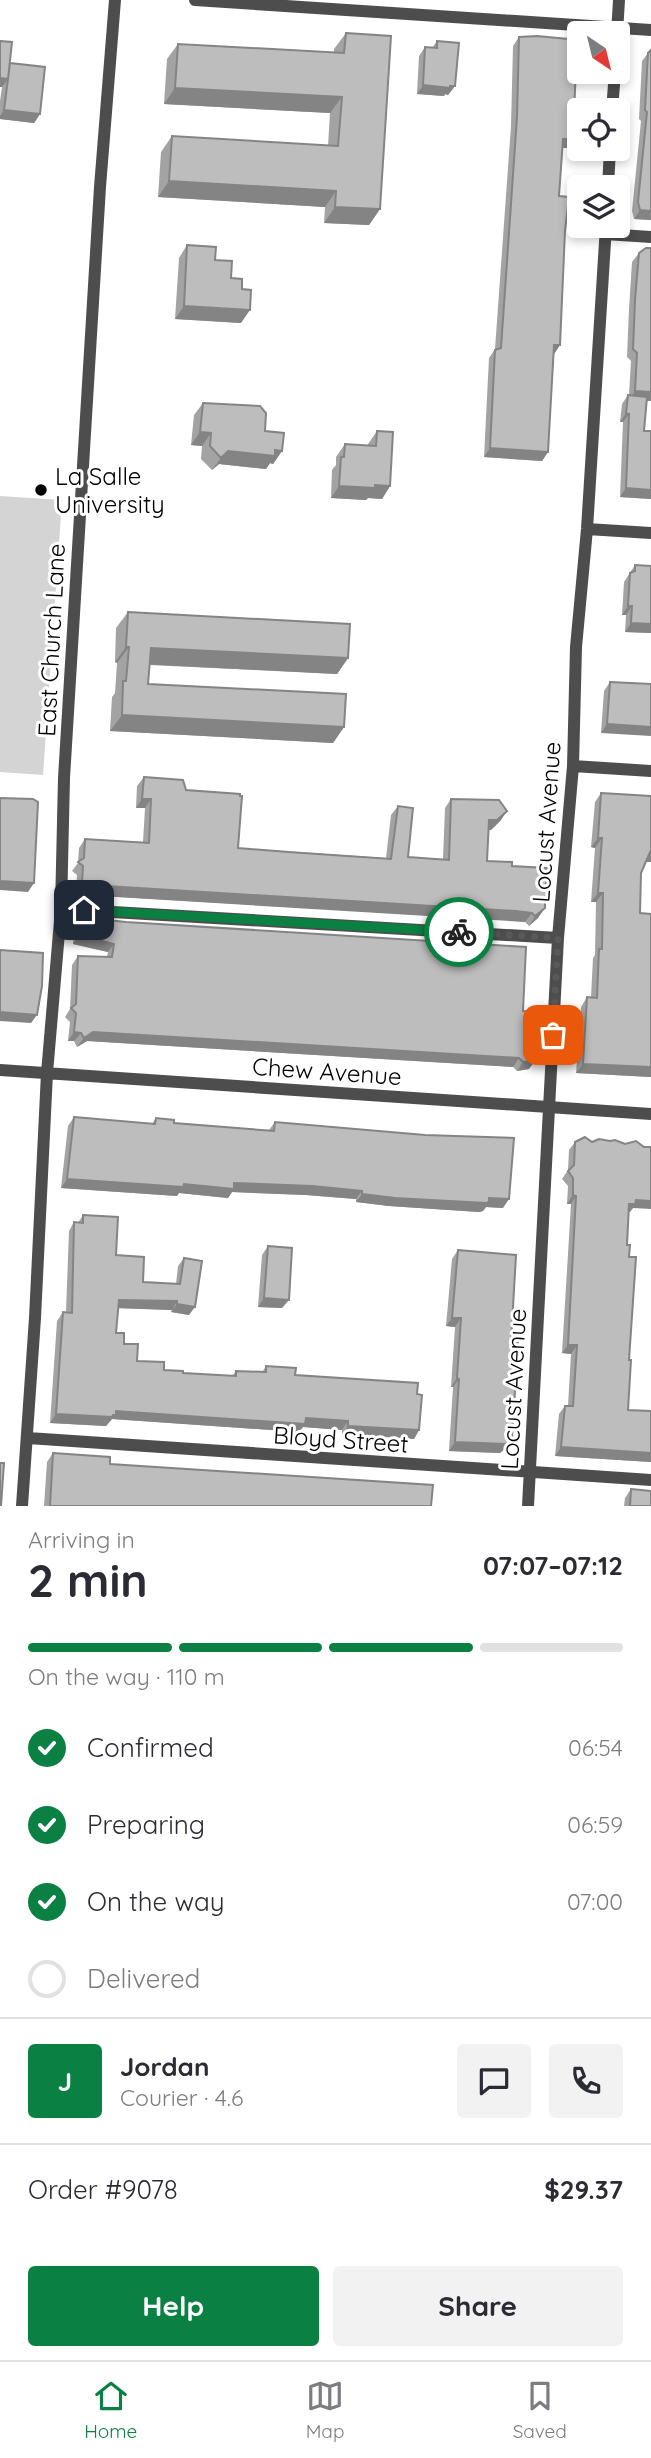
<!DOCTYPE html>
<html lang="en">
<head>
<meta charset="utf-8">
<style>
  body { margin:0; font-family:Quicksand,sans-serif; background:#f2f2f3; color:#2b2b33; height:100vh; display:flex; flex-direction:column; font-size:26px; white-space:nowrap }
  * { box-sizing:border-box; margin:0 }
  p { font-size:23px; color:#7c7c81 }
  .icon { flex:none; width:38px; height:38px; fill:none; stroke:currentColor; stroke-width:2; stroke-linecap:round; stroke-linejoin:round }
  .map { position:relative; height:1506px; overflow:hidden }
  .drawer { display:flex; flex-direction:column; background:#fff; flex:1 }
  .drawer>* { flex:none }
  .needle { width:46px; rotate:145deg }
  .fabs { position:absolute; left:567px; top:21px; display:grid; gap:14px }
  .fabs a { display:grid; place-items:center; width:63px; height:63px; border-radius:7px; background:#fff; box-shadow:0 4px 10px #0003; font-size:35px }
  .pin { position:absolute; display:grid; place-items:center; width:60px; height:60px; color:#fff; margin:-30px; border-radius:14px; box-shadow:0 4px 10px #0006 }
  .courier { position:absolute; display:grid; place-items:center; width:70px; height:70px; margin:-35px; border:5px solid #0b8043; border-radius:50%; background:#fff; color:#222; box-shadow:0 2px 9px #0007 }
  .overview em { font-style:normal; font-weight:700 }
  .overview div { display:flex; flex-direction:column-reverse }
  .overview { display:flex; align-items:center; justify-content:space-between; height:119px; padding:0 28px }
  h1 { font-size:46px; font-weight:700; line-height:52px }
  .bar { display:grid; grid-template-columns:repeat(4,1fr); gap:10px 7px; align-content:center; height:84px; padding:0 28px }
  .bar i { height:9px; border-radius:5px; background:#e1e1e2 }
  .bar .on { background:#0b8043 }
  .bar p { grid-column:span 4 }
  .line { display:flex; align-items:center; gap:18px; padding:0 28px; border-top:2px solid #e1e1e2 }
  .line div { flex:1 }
  .round { display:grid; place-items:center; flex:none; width:74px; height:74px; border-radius:7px; background:#f2f2f3 }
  ol { padding:0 28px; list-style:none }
  li { display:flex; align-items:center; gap:21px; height:77px }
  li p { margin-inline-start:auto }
  li .icon { padding:7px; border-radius:50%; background:#0b8043; color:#fff; stroke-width:4 }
  li:last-child { color:#7c7c81 }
  li i { width:38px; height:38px; border:4px solid #e1e1e2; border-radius:50% }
  .action { display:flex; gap:14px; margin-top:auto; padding:14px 28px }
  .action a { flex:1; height:80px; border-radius:7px; background:#0b8043; color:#fff; font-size:28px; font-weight:700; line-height:80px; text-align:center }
  .action a+a { background:#f2f2f3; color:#2b2b33 }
  .menu { display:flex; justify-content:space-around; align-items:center; height:98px; border-top:2px solid #e1e1e2; background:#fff; font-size:19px; color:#7c7c81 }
  .menu a { display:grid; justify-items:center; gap:4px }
  .menu .on { color:#0b8043 }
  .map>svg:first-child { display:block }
</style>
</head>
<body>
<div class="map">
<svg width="651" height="1506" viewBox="0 0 651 1506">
  <rect width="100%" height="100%" fill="#fff"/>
  <path fill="#d4d4d4" d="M0,496L62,500L43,775L0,772Z"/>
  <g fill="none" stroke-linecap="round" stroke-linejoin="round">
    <path stroke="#4d4d4d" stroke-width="12" d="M195,0L651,30
      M617,33L619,0
      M612,110L615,72
      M608,187L610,149
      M605,234L651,237
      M587,529L651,533
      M573,766L651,771
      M61,909L558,938
      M0,1070L651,1114
      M28,1438L651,1480
      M22,1506L35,1318L47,1073L61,909L64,778L100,187L115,0
      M528,1506L558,938L573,766L576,647L587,529L606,226"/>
  </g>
  <path fill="#a3a3a3" d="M346,33L380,209L369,225L324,223L325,207L158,197L161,152L172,136L328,146L330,113L164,104L167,59L178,44L334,53V49Z
    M519,37L573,139L567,148H562L559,196L565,231L560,345L554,354L548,452L542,461L484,457L489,358L495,349L511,126L513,46Z
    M0,41L10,63L40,114L34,123L0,119V101L2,87H0Z
    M437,41L455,86L448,95L445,94L444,96L417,94L419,56L425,47L432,48Z
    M648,53L651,220L634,219L632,211L641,121L639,119L642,61Z
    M187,245L215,260L231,278L241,323L175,319L179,258Z
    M639,253L647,401L644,431H651V499L620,497L623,422H620L622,404L628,395H629L631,361L627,357L629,309L632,262Z
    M203,403L265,431L282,451L273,464L270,463L266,469L219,464L212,470L201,459L202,446L191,445L194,415Z
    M377,431L390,486L382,499L368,498L366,500L331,498L332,470L336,465V457L345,444L368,446V444Z
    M635,565L651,566V633L625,632L626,615H622L624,582Z
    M128,612L348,658L337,674L149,665L148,684L344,727L333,743L110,731L112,697L115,693L117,663L115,662L116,628Z
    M610,682L651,684L601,733L604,691Z
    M144,777L186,790L238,848L386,858L391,815L398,806L408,857L443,859L445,808L451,799L501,820L491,830H488L487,861L512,866L545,899L538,918L529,926L525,922L510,920L84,895L76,891L77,875L72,871L78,863L79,848L85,839L143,842L145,808H136L137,786Z
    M601,793L651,796V862H646L641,873L640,913L651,1077L576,1073L581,1007L587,997H591L593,958L595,955L596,902H591L595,848L591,847L595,802Z
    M80,921L523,1011L529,1069L517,1071L513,1067L87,1041L77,1047L74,1041H68L70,1022L65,1017L70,1009L72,965L78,956L107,957L108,952L73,944L74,929Z
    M74,1117L152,1124L156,1118L174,1123L269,1130L275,1122L503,1208L486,1207L483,1211L479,1212L389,1206L356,1202V1199L306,1195L232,1192L228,1198L179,1193L177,1196L61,1188L68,1126Z
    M575,1142L633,1208L629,1212L627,1245L629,1257L628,1410L651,1411V1462L555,1456L559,1414L565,1406H568L571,1354L562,1353L571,1204H567L568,1186L562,1179L568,1170L569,1150Z
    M83,1215L116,1255L143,1282L176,1284L178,1266L184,1258L189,1315L171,1312L172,1310L118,1308L116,1333L137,1361L164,1370L183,1373L232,1376L236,1371H263L266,1366L295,1375L417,1394L419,1430L414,1439L342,1434V1430L303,1427L299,1432L112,1419L106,1426L50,1423L57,1321L63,1312H66L69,1231L74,1222L78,1223Z
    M268,1246L282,1308L258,1307L262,1255Z
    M458,1250L506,1448L500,1453L449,1451L453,1387H451L455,1327L446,1326L452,1259Z
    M53,1453L110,1464L431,1506H44L47,1462Z
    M631,1489L651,1506H624L625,1498Z"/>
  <path fill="#848484" d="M0,78L8,79L2,87H0Z
    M423,85L450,86H455L448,95L445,94L444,96L417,94Z
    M175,88L342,97L330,113L164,104Z
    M4,110L40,114L34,123L0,119V116Z
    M563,139H573L567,148H557Z
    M169,181L336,191L325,207L158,197Z
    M335,207L380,209L369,225L324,223Z
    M640,210L651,211V220L634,219Z
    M184,306L250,310L241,323L175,319Z
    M554,345H560L554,354H548Z
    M635,391L651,392V401L629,400Z
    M626,413L629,414L623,422H620Z
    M200,432L211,433L202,446L191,445Z
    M490,448L548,452L542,461L484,457Z
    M275,450L282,451L273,464L270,463L266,469L219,464L212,470L221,458L228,451Z
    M375,485L390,486L382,499L368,498L366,500L331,498L339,486Z
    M626,488L651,490V499L620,497Z
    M628,606H632L626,615H622Z
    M631,623L651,624V633L625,632Z
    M126,647H129L117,663L115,662Z
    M151,648L348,658L337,674L140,664Z
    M122,715L344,727L333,743L110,731Z
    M607,724L651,727V736L601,733Z
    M142,799H151L145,808H136Z
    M507,811L501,820L491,830L483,829L489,820Z
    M598,838H602L595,848L591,847Z
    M650,852H651V862H643Z
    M0,881L34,883L28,892L0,890Z
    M82,882L532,913L525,922L84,895L76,891Z
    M598,893H603L596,902H591Z
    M545,908L538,918L529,926L535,916Z
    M79,935L114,944L108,952L73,944Z
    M0,1012L37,1015L31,1023L0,1021Z
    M74,1032L81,1033L74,1041H68Z
    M93,1032L519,1058L513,1067L87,1041L77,1047L84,1038Z
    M535,1061L529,1069L517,1071L523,1062Z
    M583,1064L651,1067V1077L576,1073Z
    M67,1179L184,1184L234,1183L312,1186L362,1191L356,1199L306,1195L232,1192L228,1198L179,1193L177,1196L61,1188Z
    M362,1194L489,1198L509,1199L503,1208L486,1207L483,1211L479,1212L389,1206L356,1202Z
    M573,1195L576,1196L571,1204H567Z
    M636,1200L651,1201V1209L633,1208L630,1212H624L629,1204Z
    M264,1298L289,1300L282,1308L258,1307Z
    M119,1300L177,1301L172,1310L113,1308Z
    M177,1304L195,1307L189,1315L171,1312Z
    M452,1318H461L455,1327L446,1326Z
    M568,1345H577L571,1354L562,1353Z
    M457,1378L459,1379L453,1387H451Z
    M116,1411L306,1418L348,1421L342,1430L303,1427L299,1432L112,1419L106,1426L50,1423L56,1414Z
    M348,1426L419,1430L414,1439L342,1434Z
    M512,1439L506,1448L500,1453L449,1451L455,1442Z
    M561,1447L651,1453V1462L555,1456Z"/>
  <path fill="#bdbdbd" stroke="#848484" stroke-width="2" d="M346,33L391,36L380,209L335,207L336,191L169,181L172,136L338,146L342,97L175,88L178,44L344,53Z
    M537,36L568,39V43H577L573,139H563L559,196L569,197L565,231L560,345H554L548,452L490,448L495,350L501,348L517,117L519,37Z
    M0,41L12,42L8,79L0,78Z
    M437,41L459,43L455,86H450V88L423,85L425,47L437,48Z
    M651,50V211L640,210L638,202L647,112L645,110L648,53Z
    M10,63L45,67L40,114L4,110Z
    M187,245L216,247L215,260L232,261L231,278L242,279V289L251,290L250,310L184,306Z
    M646,248H651V392L635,391L637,353L633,349L635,300L639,253Z
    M628,395L647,397L644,431H651V490L626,488L629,414L626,413Z
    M203,403L260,406L266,413L265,431L284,433L282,451L275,450V456L228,451L221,458L210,446L211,433L200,432Z
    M377,431L393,432L390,486L375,485V488L339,486L341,457H344L345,444L376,446Z
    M635,565L651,566V624L631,623L632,606H628L630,573L635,571Z
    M128,612L350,624L348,658L151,648L148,684L346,694L344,727L122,715L123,681H126L129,647H126Z
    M610,682L651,684V727L607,724Z
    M144,777L183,780L186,790L240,794V796H242L238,848L288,852L391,859L398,806L413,808L408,857L449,860L451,799L499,800L507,811L497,820H489L487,861L512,862V866L547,868L546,884L551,891L545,897V908L535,916L532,913L516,911L90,885L82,882L83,866L78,862L84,858L85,839L149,843L151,799H142Z
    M601,793L651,796V852H650L641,873L640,913L651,914V1067L583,1064L587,997L597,998L599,949H602L603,893H598L602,838H598Z
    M0,798L33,799L38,802L34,883L0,881Z
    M89,918L126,922L526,947L523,1011L538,1012L537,1031L539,1034L535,1061L523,1062L519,1058L93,1032L84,1038L81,1033L74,1032L76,1013L71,1008L76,1004L78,956L112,957L114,944L79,935L80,921Z
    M0,950L43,953L42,986L37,1015L0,1012Z
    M74,1117L155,1124L156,1118L174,1120V1123L274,1131L275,1122L425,1135L514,1138L509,1199L489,1198V1202L486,1203L395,1198L362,1194V1191L312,1186L234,1183V1189L184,1184L183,1187L67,1179Z
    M585,1137L592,1142L599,1139L610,1141L615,1140L625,1144L636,1141L644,1147H651V1201L636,1200L635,1204H629L627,1245H630L629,1257H636L629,1360H631L628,1410L651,1411V1453L561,1447L565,1406H573L577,1345H568L576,1196L573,1195V1178L568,1171L574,1165L575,1142Z
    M83,1215L118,1217L116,1255L144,1257L143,1282L180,1284L184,1258L202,1261L195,1307L177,1304V1301L119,1300L116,1333H124V1344H138L137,1361L164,1362V1370L183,1371V1373L236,1376V1371L266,1372V1366L296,1368L295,1375L418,1383L417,1394L422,1395L419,1430L348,1426V1421L306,1418L305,1424L116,1411V1415H113L112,1417L56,1414L63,1312L72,1313L74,1222L83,1223Z
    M268,1246L292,1248L289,1300L264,1298Z
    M458,1250L516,1255L511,1342H518L512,1439L506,1444L455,1442L459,1379L457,1378L461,1318H452Z
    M53,1453L110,1457V1464L433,1485L431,1506H50Z
    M0,1463H4L1,1506H0Z
    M631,1489L651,1491V1506H630Z"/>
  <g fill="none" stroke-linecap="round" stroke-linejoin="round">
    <path stroke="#595959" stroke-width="7" stroke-dasharray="0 12.6" d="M459,932L558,938L553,1035"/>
    <path stroke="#0b8043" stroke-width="9" d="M84,910L459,932"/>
  </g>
  <circle fill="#000" stroke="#fff" stroke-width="2.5" cx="41" cy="490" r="7"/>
  <g text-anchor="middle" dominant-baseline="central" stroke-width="6" stroke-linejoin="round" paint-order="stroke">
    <g font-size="24" fill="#000" stroke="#fff" text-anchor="start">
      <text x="55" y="476">La Salle<tspan x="55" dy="28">University</tspan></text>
    </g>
    <g font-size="24" fill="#000" stroke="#fff">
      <text transform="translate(51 640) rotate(-87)">East Church Lane</text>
      <text transform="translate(546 822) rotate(-86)">Locust Avenue</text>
      <text transform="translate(327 1071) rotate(4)">Chew Avenue</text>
      <text transform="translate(513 1389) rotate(-87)">Locust Avenue</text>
      <text transform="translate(341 1439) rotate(4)">Bloyd Street</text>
    </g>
  </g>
</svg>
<div class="fabs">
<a><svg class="needle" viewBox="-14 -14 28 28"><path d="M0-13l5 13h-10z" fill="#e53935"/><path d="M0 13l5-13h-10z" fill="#7c7c81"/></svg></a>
<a><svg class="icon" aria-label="locate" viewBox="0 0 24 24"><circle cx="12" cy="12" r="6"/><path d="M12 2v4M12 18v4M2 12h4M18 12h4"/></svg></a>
<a><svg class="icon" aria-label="layers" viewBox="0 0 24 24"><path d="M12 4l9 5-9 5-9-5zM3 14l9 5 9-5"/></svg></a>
</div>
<div class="pin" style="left:553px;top:1035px;background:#ea580c"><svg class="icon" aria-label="bag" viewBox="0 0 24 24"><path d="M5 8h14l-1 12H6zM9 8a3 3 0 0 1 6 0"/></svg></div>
<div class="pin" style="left:84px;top:910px;background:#1f2937"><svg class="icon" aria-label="home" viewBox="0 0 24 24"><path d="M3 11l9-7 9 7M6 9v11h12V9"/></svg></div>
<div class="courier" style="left:459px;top:932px"><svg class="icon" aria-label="bike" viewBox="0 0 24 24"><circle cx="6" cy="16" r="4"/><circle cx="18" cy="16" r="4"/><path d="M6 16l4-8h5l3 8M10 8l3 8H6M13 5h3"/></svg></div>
</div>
<section class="drawer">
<div class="overview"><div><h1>2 min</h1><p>Arriving in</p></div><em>07:07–07:12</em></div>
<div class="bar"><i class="on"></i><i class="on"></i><i class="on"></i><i></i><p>On the way · 110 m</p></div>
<ol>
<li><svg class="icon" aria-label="check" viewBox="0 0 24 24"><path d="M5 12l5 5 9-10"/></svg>Confirmed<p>06:54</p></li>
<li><svg class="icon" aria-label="check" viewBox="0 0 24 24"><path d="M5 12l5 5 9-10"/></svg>Preparing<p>06:59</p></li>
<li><svg class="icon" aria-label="check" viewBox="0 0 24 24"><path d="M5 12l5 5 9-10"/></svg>On the way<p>07:00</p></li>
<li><i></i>Delivered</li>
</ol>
<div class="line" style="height:126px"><b class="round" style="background:#0b8043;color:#fff">J</b><div><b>Jordan</b><p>Courier · 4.6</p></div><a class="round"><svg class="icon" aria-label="chat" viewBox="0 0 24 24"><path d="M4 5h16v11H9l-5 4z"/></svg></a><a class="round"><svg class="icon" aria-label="phone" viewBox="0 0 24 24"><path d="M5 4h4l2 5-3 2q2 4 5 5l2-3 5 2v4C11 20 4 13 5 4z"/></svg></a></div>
<div class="line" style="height:91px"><div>Order #9078</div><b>$29.37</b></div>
<div class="action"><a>Help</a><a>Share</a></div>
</section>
<nav class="menu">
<a class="on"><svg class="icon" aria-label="home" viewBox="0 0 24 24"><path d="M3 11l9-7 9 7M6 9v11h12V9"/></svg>Home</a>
<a><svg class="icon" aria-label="map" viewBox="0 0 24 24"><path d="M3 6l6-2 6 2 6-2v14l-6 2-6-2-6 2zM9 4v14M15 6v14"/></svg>Map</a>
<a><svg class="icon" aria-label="saved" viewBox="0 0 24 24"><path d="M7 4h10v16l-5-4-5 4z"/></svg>Saved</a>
</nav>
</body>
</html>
